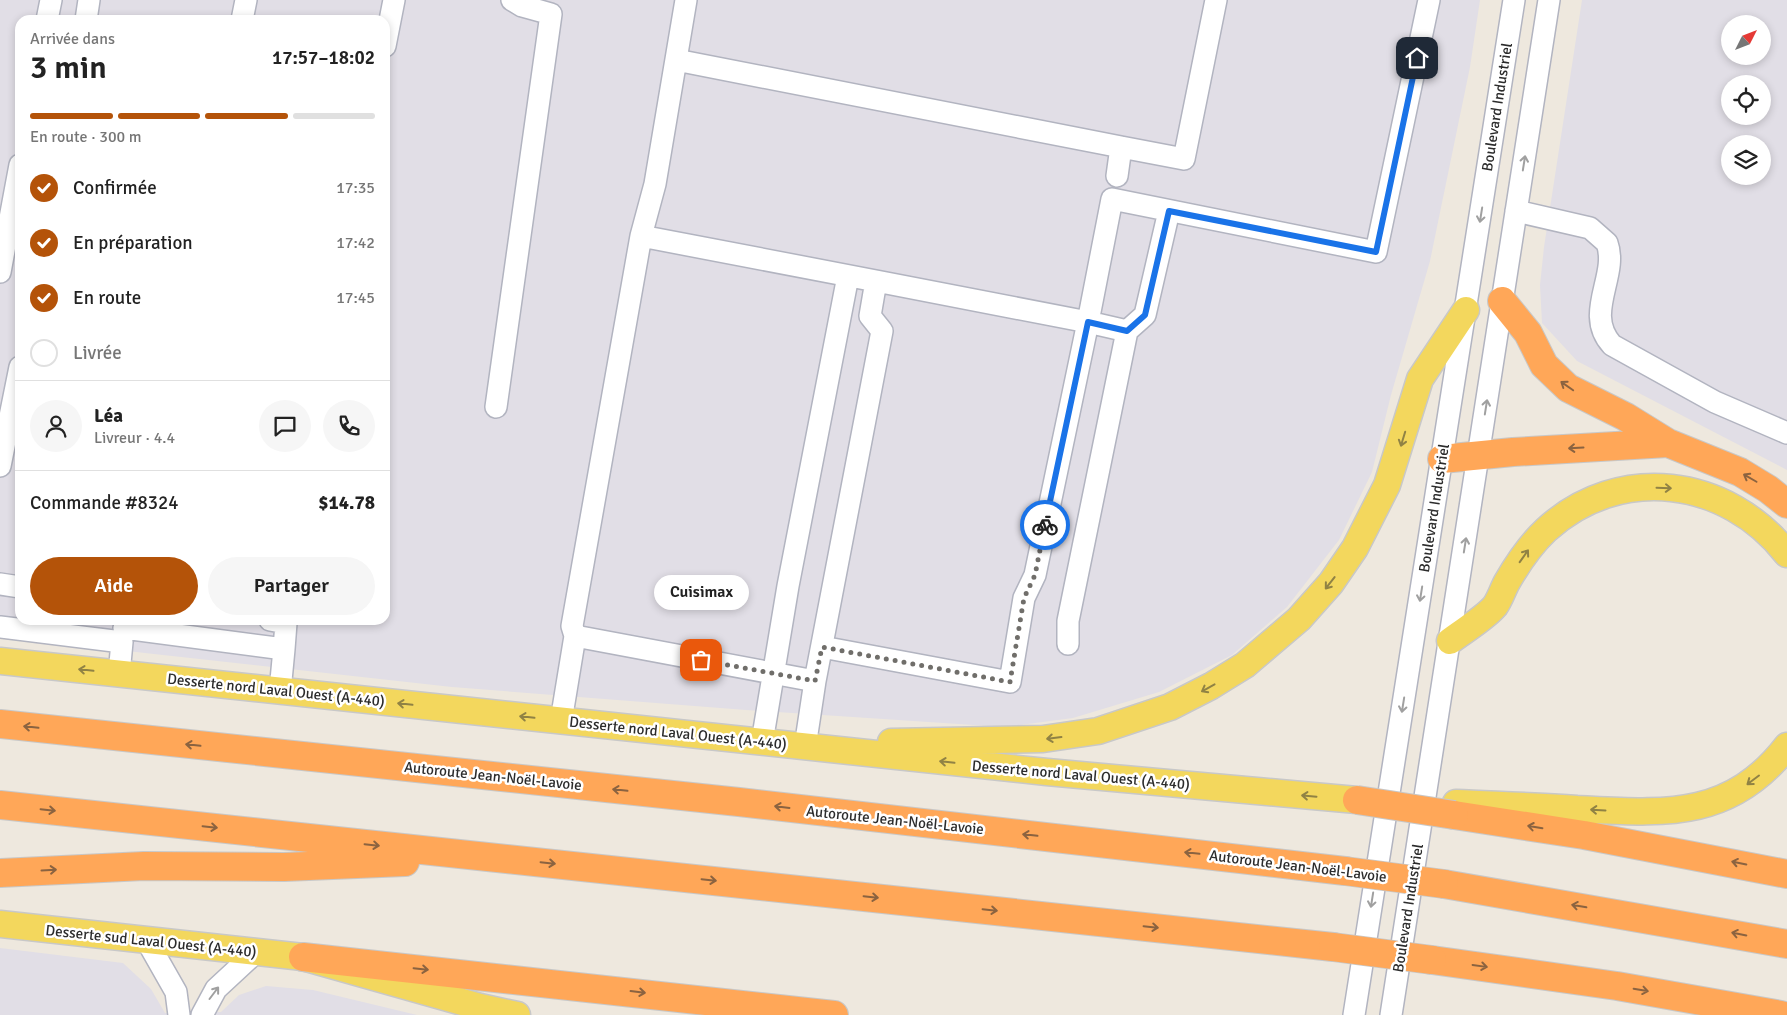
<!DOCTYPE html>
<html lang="fr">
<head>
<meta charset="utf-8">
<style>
  body { margin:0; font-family:Signika,sans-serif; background:#f6f6f6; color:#222; height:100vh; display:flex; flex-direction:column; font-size:19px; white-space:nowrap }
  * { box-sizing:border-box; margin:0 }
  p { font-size:16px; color:#767676 }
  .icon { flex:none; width:28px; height:28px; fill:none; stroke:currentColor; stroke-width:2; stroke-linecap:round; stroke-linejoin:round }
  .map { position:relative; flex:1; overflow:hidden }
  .panel { position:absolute; left:15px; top:15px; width:375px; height:610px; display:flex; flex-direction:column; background:#fff; border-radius:15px; box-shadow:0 2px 8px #0003 }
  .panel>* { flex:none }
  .needle { width:32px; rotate:48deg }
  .fabs { position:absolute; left:1721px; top:15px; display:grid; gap:10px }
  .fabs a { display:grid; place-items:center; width:50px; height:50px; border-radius:50%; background:#fff; box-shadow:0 2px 8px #0003; font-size:25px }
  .pin { position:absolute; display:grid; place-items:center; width:42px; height:42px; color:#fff; margin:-21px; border-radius:10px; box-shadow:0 2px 8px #0006 }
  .courier { position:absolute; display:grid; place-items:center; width:50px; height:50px; margin:-25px; border:4px solid #1a73e8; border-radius:50%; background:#fff; color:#222; box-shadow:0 1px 6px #0007 }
  .bubble { position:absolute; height:35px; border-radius:18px; background:#fff; box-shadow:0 2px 8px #0003; font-size:16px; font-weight:600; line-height:35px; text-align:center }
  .headline em { font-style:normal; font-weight:600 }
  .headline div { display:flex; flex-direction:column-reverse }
  .headline { display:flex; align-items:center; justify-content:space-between; height:85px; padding:0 15px }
  h1 { font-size:32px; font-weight:600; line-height:38px }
  .bar { display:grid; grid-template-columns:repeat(4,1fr); gap:8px 5px; align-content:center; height:60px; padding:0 15px }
  .bar i { height:6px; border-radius:4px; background:#e0e0e0 }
  .bar .current { background:#b45309 }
  .bar p { grid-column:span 4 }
  .line { display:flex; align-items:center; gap:12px; padding:0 15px; border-top:1px solid #e0e0e0 }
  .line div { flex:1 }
  .round { display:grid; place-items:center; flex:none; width:52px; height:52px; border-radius:26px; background:#f6f6f6 }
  ol { padding:0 15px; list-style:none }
  li { display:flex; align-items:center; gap:15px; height:55px }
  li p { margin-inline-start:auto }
  li .icon { padding:5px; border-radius:50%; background:#b45309; color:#fff; stroke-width:4 }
  li:last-child { color:#767676 }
  li i { width:28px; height:28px; border:2px solid #e0e0e0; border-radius:50% }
  .action { display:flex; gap:10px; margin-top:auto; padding:10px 15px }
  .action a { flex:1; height:58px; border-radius:30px; background:#b45309; color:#fff; font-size:20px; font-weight:600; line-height:58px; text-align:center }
  .action a+a { background:#f6f6f6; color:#222 }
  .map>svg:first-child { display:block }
</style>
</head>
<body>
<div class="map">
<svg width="1787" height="1015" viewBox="0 0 1787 1015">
  <rect width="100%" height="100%" fill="#eee8de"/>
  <path fill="#e1dee6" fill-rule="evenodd" d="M0,0H1480L1470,67L1430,261L1391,395L1372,472L1339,540L1287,607L1232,655L1159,692L1073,718L1004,727L746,710L452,687L0,637ZM20,20H385V620H20Z
    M1582,0H1787V470L1577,361L1542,323L1540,285L1544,247ZM1730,24H1762V56H1730ZM1730,84H1762V116H1730ZM1730,144H1762V176H1730Z
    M0,948L123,963L151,989L165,1013L221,1012L239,995L266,986L313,990L417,1015H0Z"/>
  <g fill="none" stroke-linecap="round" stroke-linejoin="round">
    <g stroke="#b2b4c0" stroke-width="24">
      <path id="minor" d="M47,20L51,0
        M86,20L89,0
        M242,20L246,0
        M385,46L394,0
        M676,60L1121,147L1117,176
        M1121,147L1184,159L1216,0
        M1516,211L1590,228L1607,243C1619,276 1583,313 1612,345L1715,402L1787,433
        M641,236L655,184L686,0
        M0,272L20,165
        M876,281L1088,322L1112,199L1376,252L1429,0
        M1127,331L1145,315L1169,211
        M496,407L551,14L522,6L512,0
        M0,466L20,367
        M0,584L20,587
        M270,620L286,623L284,649
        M0,627L122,642L119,674
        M124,628L284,649L280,691
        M575,636L572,626L641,236L876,281L870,316L882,331L815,681
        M822,647L1010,682L1024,598L1035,575L1088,322L1127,331L1068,621V644
        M561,721L575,636L815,681L805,747
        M762,742L788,586L848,276
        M147,941L176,992L179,1015
        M202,1015L216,989L256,952
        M1354,1015L1514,0
        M1391,1015L1549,0"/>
    </g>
    <g stroke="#c8c8c8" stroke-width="29">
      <path id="major" d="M1450,641C1463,631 1485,618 1495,606C1500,599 1503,589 1507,582C1518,563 1530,545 1546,530C1619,463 1727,477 1787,554
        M0,661L1047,772L1357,800
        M891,742L1043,739L1098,731L1170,707L1211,686L1245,665L1299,619L1331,583L1355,548L1387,485L1420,379L1466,310
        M1456,803C1496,805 1537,806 1577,809C1662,813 1729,821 1787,746
        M0,924L303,957L480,1007L517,1015"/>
    </g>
    <g stroke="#c8c8c8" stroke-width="30">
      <path id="highway" d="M1502,301L1528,333L1544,365L1568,388L1626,417L1668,443L1740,472L1768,489L1787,504
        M1442,459L1513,452L1668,443
        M0,724L739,802L1345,871
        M0,805L1333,947
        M1454,815L1584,835L1787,874
        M0,873L144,866L284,867L405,862
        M1444,884L1787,944
        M303,957L834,1015
        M1432,960L1617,986L1781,1015"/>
    </g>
    <use href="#minor" stroke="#fff" stroke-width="21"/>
    <use href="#major" stroke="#f3d75d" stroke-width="26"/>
    <use href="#highway" stroke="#ffa758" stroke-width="28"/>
    <g stroke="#c8c8c8" stroke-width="30" stroke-linecap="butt">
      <path id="highway-bridge" d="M1357,800L1454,815
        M1345,871L1444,884
        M1333,947L1432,960"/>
    </g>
    <use href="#highway-bridge" stroke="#ffa758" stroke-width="28"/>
  </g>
  <defs><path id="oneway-shaft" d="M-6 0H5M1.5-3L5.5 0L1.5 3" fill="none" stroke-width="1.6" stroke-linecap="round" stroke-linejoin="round" transform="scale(1.25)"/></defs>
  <g stroke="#a0a0a0">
    <use href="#oneway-shaft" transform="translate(1524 163) rotate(-81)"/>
    <use href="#oneway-shaft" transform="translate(1481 215) rotate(99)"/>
    <use href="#oneway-shaft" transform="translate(1486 407) rotate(-81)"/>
    <use href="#oneway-shaft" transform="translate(1465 545) rotate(-81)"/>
    <use href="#oneway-shaft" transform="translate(1421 594) rotate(99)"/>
    <use href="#oneway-shaft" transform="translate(1403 705) rotate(99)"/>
    <use href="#oneway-shaft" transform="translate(1372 900) rotate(99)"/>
    <use href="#oneway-shaft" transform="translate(214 993) rotate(-53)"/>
  </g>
  <g stroke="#8b6340">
    <use href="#oneway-shaft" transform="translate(1567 386) rotate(-145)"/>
    <use href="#oneway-shaft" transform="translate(1576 448) rotate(177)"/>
    <use href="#oneway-shaft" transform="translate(1750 478) rotate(-150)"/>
    <use href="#oneway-shaft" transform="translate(31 727) rotate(-174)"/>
    <use href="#oneway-shaft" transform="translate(193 745) rotate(-174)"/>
    <use href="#oneway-shaft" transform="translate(620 790) rotate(-174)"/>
    <use href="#oneway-shaft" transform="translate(782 807) rotate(-173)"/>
    <use href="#oneway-shaft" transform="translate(48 810) rotate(6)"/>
    <use href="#oneway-shaft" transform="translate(210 827) rotate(6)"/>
    <use href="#oneway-shaft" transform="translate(1535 827) rotate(-171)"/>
    <use href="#oneway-shaft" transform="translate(1030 835) rotate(-174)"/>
    <use href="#oneway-shaft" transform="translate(372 845) rotate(6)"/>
    <use href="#oneway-shaft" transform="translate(1192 853) rotate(-174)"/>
    <use href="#oneway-shaft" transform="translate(548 863) rotate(6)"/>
    <use href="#oneway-shaft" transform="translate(1739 863) rotate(-168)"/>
    <use href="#oneway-shaft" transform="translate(49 870) rotate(-3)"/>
    <use href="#oneway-shaft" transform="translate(709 880) rotate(6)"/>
    <use href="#oneway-shaft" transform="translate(871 897) rotate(6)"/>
    <use href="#oneway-shaft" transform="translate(1579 906) rotate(-170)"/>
    <use href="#oneway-shaft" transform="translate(990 910) rotate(6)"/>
    <use href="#oneway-shaft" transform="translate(1151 927) rotate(6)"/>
    <use href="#oneway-shaft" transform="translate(1739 934) rotate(-169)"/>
    <use href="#oneway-shaft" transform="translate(1480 966) rotate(8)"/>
    <use href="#oneway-shaft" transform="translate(421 969) rotate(6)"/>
    <use href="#oneway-shaft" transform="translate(1641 990) rotate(10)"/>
    <use href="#oneway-shaft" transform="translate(638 992) rotate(7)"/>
  </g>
  <g stroke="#908244">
    <use href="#oneway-shaft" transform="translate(1403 439) rotate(107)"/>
    <use href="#oneway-shaft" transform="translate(1664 488) rotate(2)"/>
    <use href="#oneway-shaft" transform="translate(1524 556) rotate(-55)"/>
    <use href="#oneway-shaft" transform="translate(1330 583) rotate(128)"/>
    <use href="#oneway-shaft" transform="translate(86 670) rotate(-174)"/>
    <use href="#oneway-shaft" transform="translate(1208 688) rotate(151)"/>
    <use href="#oneway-shaft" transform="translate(405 704) rotate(-174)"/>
    <use href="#oneway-shaft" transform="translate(527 717) rotate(-174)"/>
    <use href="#oneway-shaft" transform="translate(1054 738) rotate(173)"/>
    <use href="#oneway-shaft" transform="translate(947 762) rotate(-174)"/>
    <use href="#oneway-shaft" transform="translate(1753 780) rotate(143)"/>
    <use href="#oneway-shaft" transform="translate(1309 796) rotate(-175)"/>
    <use href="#oneway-shaft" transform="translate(1598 810) rotate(-177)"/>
  </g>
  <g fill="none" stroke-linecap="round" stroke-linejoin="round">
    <path stroke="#706e6a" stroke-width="5" stroke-dasharray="0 9" d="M701,660L815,681L822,647L1010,682L1024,598L1035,575L1045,525"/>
    <path stroke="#1a73e8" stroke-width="6" d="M1045,525L1088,322L1127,331L1145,315L1169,211L1376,252L1417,58"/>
  </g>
  <g text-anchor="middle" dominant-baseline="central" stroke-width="5" stroke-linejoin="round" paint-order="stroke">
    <g font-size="15" fill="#2c2c2c" stroke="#fff">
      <text transform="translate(1497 107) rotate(-81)">Boulevard Industriel</text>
      <text transform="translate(1434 508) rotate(-81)">Boulevard Industriel</text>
      <text transform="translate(276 690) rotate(6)">Desserte nord Laval Ouest (A-440)</text>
      <text transform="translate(678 733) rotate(6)">Desserte nord Laval Ouest (A-440)</text>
      <text transform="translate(1081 775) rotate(5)">Desserte nord Laval Ouest (A-440)</text>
      <text transform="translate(493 776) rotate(6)">Autoroute Jean-Noël-Lavoie</text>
      <text transform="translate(895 820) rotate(6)">Autoroute Jean-Noël-Lavoie</text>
      <text transform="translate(1298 866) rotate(7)">Autoroute Jean-Noël-Lavoie</text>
      <text transform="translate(1408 908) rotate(-81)">Boulevard Industriel</text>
      <text transform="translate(151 941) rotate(6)">Desserte sud Laval Ouest (A-440)</text>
    </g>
  </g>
</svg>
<div class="fabs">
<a><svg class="needle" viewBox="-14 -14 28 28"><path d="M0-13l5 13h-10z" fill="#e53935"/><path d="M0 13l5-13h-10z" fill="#767676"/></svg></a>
<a><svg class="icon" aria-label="locate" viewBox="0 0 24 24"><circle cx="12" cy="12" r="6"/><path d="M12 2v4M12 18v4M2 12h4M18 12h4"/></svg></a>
<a><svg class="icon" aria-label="layers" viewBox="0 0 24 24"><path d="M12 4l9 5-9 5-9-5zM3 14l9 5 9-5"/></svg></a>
</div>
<div class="pin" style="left:701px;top:660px;background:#ea580c"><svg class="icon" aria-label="bag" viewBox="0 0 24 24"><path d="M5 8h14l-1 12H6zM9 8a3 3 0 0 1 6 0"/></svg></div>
<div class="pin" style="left:1417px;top:58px;background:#1f2937"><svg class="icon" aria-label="home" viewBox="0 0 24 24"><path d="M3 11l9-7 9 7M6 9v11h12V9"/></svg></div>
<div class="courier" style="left:1045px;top:525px"><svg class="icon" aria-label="bike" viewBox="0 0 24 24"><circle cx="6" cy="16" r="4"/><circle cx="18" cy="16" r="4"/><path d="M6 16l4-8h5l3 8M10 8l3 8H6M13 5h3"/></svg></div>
<div class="bubble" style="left:654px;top:575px;width:95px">Cuisimax</div>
<section class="panel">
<div class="headline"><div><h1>3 min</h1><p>Arrivée dans</p></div><em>17:57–18:02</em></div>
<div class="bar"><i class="current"></i><i class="current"></i><i class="current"></i><i></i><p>En route · 300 m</p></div>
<ol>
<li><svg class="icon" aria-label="check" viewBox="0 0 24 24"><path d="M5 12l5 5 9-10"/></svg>Confirmée<p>17:35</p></li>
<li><svg class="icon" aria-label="check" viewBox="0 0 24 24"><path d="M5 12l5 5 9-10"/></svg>En préparation<p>17:42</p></li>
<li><svg class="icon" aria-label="check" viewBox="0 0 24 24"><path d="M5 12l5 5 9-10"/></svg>En route<p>17:45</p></li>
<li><i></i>Livrée</li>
</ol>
<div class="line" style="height:90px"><a class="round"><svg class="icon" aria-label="person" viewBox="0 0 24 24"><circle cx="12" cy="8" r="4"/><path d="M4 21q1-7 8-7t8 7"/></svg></a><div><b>Léa</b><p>Livreur · 4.4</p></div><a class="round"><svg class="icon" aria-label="chat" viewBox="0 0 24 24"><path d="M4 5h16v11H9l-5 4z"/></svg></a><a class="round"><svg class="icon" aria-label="phone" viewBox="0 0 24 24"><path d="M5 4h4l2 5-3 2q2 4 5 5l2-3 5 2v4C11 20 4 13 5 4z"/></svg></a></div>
<div class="line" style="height:65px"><div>Commande #8324</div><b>$14.78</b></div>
<div class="action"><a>Aide</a><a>Partager</a></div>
</section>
</div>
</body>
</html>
